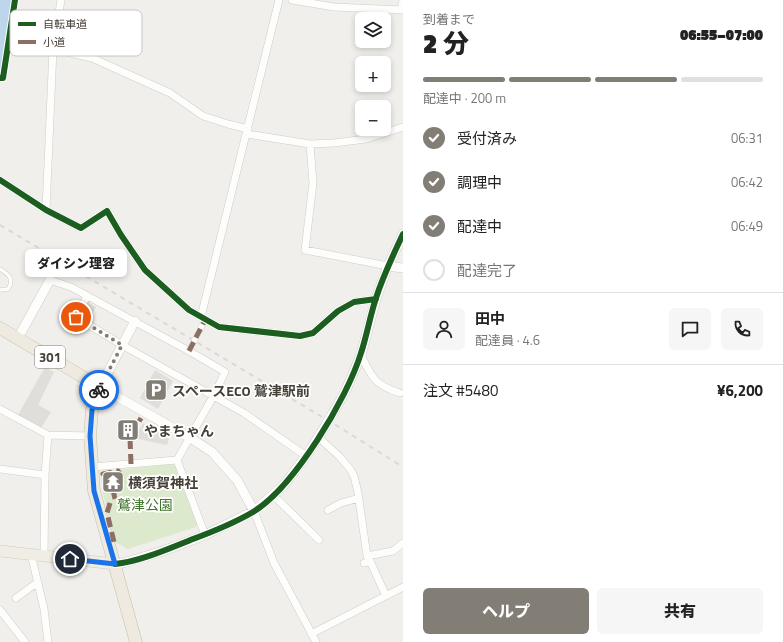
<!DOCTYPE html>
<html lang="ja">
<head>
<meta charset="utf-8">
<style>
  body { margin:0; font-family:"Titillium Web","Noto Sans JP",sans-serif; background:#f6f6f6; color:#222; height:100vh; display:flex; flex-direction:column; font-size:15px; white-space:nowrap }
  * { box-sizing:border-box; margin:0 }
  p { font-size:13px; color:#767676 }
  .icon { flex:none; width:22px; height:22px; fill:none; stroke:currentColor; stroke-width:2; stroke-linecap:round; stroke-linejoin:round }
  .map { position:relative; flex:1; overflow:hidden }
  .sheet { display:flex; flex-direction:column; background:#fff; width:380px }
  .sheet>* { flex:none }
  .controls { position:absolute; left:355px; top:12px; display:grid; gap:8px }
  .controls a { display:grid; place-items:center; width:36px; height:36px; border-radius:6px; background:#fff; box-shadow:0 2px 6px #0003; font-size:20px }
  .pin { position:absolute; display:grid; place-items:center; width:34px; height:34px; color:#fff; margin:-17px; border:2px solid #fff; border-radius:50%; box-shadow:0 1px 4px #0007 }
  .courier { position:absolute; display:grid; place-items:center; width:40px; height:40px; margin:-20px; border:3px solid #1a73e8; border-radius:50%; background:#fff; color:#222; box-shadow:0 1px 5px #0007 }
  .bubble { position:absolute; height:28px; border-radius:6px; background:#fff; box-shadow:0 2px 6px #0003; font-size:13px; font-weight:800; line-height:28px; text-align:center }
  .overview em { font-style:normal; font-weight:800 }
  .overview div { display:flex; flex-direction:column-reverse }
  .overview { display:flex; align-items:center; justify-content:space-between; height:68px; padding:0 20px }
  h1 { font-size:26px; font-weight:800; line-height:30px }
  .bar { display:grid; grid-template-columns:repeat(4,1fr); gap:6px 4px; align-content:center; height:48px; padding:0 20px }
  .bar i { height:5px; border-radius:3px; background:#e0e0e0 }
  .bar .on { background:#827e76 }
  .bar p { grid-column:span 4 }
  .line { display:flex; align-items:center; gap:10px; padding:0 20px; border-top:1px solid #e0e0e0 }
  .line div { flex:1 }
  .round { display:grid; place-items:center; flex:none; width:42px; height:42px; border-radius:6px; background:#f6f6f6 }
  ol { padding:0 20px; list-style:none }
  li { display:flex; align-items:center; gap:12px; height:44px }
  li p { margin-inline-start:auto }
  li .icon { padding:4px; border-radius:50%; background:#827e76; color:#fff; stroke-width:4 }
  li:last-child { color:#767676 }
  li i { width:22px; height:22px; border:2px solid #e0e0e0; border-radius:50% }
  .primary-button { display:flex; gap:8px; margin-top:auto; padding:8px 20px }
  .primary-button a { flex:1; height:46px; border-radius:6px; background:#827e76; color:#fff; font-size:16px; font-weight:800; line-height:46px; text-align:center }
  .primary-button a+a { background:#f6f6f6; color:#222 }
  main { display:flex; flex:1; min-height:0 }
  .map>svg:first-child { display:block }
</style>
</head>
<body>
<main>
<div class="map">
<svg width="403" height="642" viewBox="0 0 403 642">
  <rect width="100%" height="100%" fill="#f0efeb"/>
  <path fill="#dce9cd" d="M171,464L175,466L197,524L196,527L128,549L115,542L103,494L100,472Z"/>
  <path fill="#dfdeda" d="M88,302L96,307L88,320L81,315V312Z
    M45,367L54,372L38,405L51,412L41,428L18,415Z
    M155,370L173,381L158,409L140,398Z
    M143,423L169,438L167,445L134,438Z"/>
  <path fill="#bed6eb" d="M0,0H12L0,74Z"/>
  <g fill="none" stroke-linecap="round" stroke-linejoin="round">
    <g stroke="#cecdc8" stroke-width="4.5">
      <path id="service" d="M0,269C8,274 15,279 8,289L0,290"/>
    </g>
    <g stroke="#cecdc8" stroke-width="8">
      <path id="minor" d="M292,0L334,7L403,10
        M401,10L403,0
        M8,43L53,49L92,58L170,93L203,116L228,124L248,129
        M247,134L310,144L334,143L366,139L403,127
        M310,144L313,183L305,250L388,266
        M0,180L46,210L81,228L107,211L121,235L145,270L189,310L219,327L300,336L313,333L338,311L354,302L376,299
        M46,210L53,49L61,0
        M50,280L71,287L189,351L225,372L214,395L177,460L205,535
        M87,296L76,317L122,345L244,413L306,456
        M201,317L279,0
        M361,355C371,377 376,386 400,393
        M0,409L48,435L90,436
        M318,437L340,457L350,469L354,476L358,493L367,556L393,551L403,543
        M92,467L177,460
        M0,469L45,475
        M273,495L319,540
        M328,510L341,503L359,498
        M254,511L274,563L316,642
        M31,554L44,609L48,642
        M44,556L45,475L48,435
        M364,563L370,561L386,596
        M16,598L38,582
        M0,610L25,642
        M311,634L403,587"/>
    </g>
    <g stroke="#cecdc8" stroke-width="10">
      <path id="tertiary" d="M388,266L403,268
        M135,321L100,387L189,437L212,452L237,480L254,511
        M18,338L50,280
        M337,406L346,390L361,355L376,299L388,266L403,234
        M115,564L123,563L163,551L205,535L254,511L284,485L306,456L321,433"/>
    </g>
    <g stroke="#d1ccba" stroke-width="12">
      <path id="primary" d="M0,551L115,564"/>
    </g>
    <g stroke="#c6bea8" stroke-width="13">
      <path id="trunk" d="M0,328L100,387L92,410L90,436L94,491L136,642"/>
    </g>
    <use href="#service" stroke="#fdfdfc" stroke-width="3.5"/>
    <use href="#minor" stroke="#fdfdfc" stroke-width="7"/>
    <use href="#tertiary" stroke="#fdfdfc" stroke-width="9"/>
    <use href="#primary" stroke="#f0ede4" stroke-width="11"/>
    <use href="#trunk" stroke="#eeeae0" stroke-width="12"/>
    <path stroke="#d9d9d8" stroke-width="2" stroke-dasharray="5 5" stroke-linecap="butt" d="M0,225L339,427L403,467"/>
    <g stroke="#cecdc8" stroke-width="6" stroke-linecap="butt">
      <path id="pedestrian-bridge" d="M189,351L205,320"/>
    </g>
    <g stroke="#cecdc8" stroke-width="10" stroke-linecap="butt">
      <path id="tertiary-bridge" d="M321,433L337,406"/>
    </g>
    <use href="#pedestrian-bridge" stroke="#fdfdfc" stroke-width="5.5"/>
    <use href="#tertiary-bridge" stroke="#fdfdfc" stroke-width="9"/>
    <path stroke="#8d6e63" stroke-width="5" stroke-dasharray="10 5" stroke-linecap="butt" d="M189,351L205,320
      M131,464L130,438L141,418
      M115,499L112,485H107L105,478L103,474L118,471L122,477
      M110,503L107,513L114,542"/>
    <g stroke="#fff" stroke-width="8">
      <path id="cycleway" d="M0,78H3L15,0
        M0,180L46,210L81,228L107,211L121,235L145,270L189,310L219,327L300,336L313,333L338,311L354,302L376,299
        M115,564C139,562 170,548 193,539C212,532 236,522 253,512C294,487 347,399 361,353C367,335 370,316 376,298C383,276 393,255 403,234"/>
    </g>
    <use href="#cycleway" stroke="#1b5e20" stroke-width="6"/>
  </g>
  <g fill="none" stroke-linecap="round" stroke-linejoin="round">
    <path stroke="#827e76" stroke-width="4" stroke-dasharray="0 7.2" d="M76,317L122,345L99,390"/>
    <path stroke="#1a73e8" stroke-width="5" d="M70,559L115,564L94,491L90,436L92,410L99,390"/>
  </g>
  <defs>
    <g id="parking-square" transform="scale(1.15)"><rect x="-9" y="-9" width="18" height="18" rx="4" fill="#827e76" stroke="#fff"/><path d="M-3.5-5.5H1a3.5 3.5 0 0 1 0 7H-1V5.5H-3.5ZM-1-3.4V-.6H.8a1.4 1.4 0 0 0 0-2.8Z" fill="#fff"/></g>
    <g id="building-square" transform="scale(1.15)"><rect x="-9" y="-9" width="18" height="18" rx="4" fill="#827e76" stroke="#fff"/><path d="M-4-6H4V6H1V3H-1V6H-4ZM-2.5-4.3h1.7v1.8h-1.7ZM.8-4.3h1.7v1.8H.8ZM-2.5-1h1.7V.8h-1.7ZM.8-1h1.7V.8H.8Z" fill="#fff"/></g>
    <g id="temple-square" transform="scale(1.15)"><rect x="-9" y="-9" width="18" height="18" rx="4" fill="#827e76" stroke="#fff"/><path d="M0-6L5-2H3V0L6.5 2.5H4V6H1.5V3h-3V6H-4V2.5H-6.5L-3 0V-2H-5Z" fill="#fff"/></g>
  </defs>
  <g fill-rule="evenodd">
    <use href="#parking-square" x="156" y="390"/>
    <use href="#building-square" x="128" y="430"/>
    <use href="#temple-square" x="113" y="482"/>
  </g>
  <g text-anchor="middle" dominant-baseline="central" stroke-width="3.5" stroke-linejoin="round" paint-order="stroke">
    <rect fill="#fff" stroke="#7e7a73" stroke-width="1" x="35" y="346" width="30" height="22" rx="3"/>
    <g font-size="13" font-weight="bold" fill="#464137">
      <text x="50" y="357">301</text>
    </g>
    <g font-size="14" font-weight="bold" fill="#464137" stroke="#fff" text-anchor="start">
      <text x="172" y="390">スペースECO 鷲津駅前</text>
      <text x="144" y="430">やまちゃん</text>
      <text x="128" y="482">横須賀神社</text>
    </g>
    <g font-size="14" fill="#43742e" stroke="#fff">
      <text x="145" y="504">鷲津公園</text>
    </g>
  </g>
  <rect x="10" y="10" width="132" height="46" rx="6" fill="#fff" stroke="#c8c6c3" stroke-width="1"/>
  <rect x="18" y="22" width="18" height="4" fill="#1b5e20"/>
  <rect x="18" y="40" width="18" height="4" fill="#8d6e63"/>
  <g font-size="11" fill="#464137">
    <text x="43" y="28">自転車道</text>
    <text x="43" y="46">小道</text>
  </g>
</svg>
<div class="controls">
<a><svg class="icon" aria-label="layers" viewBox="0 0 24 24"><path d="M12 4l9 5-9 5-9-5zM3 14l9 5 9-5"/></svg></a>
<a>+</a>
<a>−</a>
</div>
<div class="pin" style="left:76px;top:317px;background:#ea580c"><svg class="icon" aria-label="bag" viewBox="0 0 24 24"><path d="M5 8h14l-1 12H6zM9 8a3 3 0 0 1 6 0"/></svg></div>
<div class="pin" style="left:70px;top:559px;background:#1f2937"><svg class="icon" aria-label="home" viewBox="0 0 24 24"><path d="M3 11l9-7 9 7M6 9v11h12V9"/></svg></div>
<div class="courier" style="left:99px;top:390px"><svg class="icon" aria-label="bike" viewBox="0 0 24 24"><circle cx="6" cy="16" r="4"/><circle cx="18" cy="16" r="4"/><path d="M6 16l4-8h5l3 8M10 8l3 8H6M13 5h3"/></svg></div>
<div class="bubble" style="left:25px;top:249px;width:102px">ダイシン理容</div>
</div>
<section class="sheet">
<div class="overview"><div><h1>2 分</h1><p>到着まで</p></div><em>06:55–07:00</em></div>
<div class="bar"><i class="on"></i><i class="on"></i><i class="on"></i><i></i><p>配達中 · 200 m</p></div>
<ol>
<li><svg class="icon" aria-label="check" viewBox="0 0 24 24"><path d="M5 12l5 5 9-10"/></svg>受付済み<p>06:31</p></li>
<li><svg class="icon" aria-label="check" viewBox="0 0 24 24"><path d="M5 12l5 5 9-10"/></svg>調理中<p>06:42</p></li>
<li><svg class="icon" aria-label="check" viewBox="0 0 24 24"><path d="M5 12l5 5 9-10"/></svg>配達中<p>06:49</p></li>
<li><i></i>配達完了</li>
</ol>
<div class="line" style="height:72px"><a class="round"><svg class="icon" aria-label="person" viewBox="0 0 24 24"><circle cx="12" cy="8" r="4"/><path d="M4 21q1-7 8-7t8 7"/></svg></a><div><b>田中</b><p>配達員 · 4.6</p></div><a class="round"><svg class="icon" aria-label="chat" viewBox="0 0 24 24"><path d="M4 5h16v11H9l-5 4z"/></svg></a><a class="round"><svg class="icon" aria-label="phone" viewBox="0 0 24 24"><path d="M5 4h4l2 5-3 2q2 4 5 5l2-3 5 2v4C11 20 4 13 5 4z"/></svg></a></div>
<div class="line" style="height:52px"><div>注文 #5480</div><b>¥6,200</b></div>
<div class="primary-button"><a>ヘルプ</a><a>共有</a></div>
</section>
</main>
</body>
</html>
